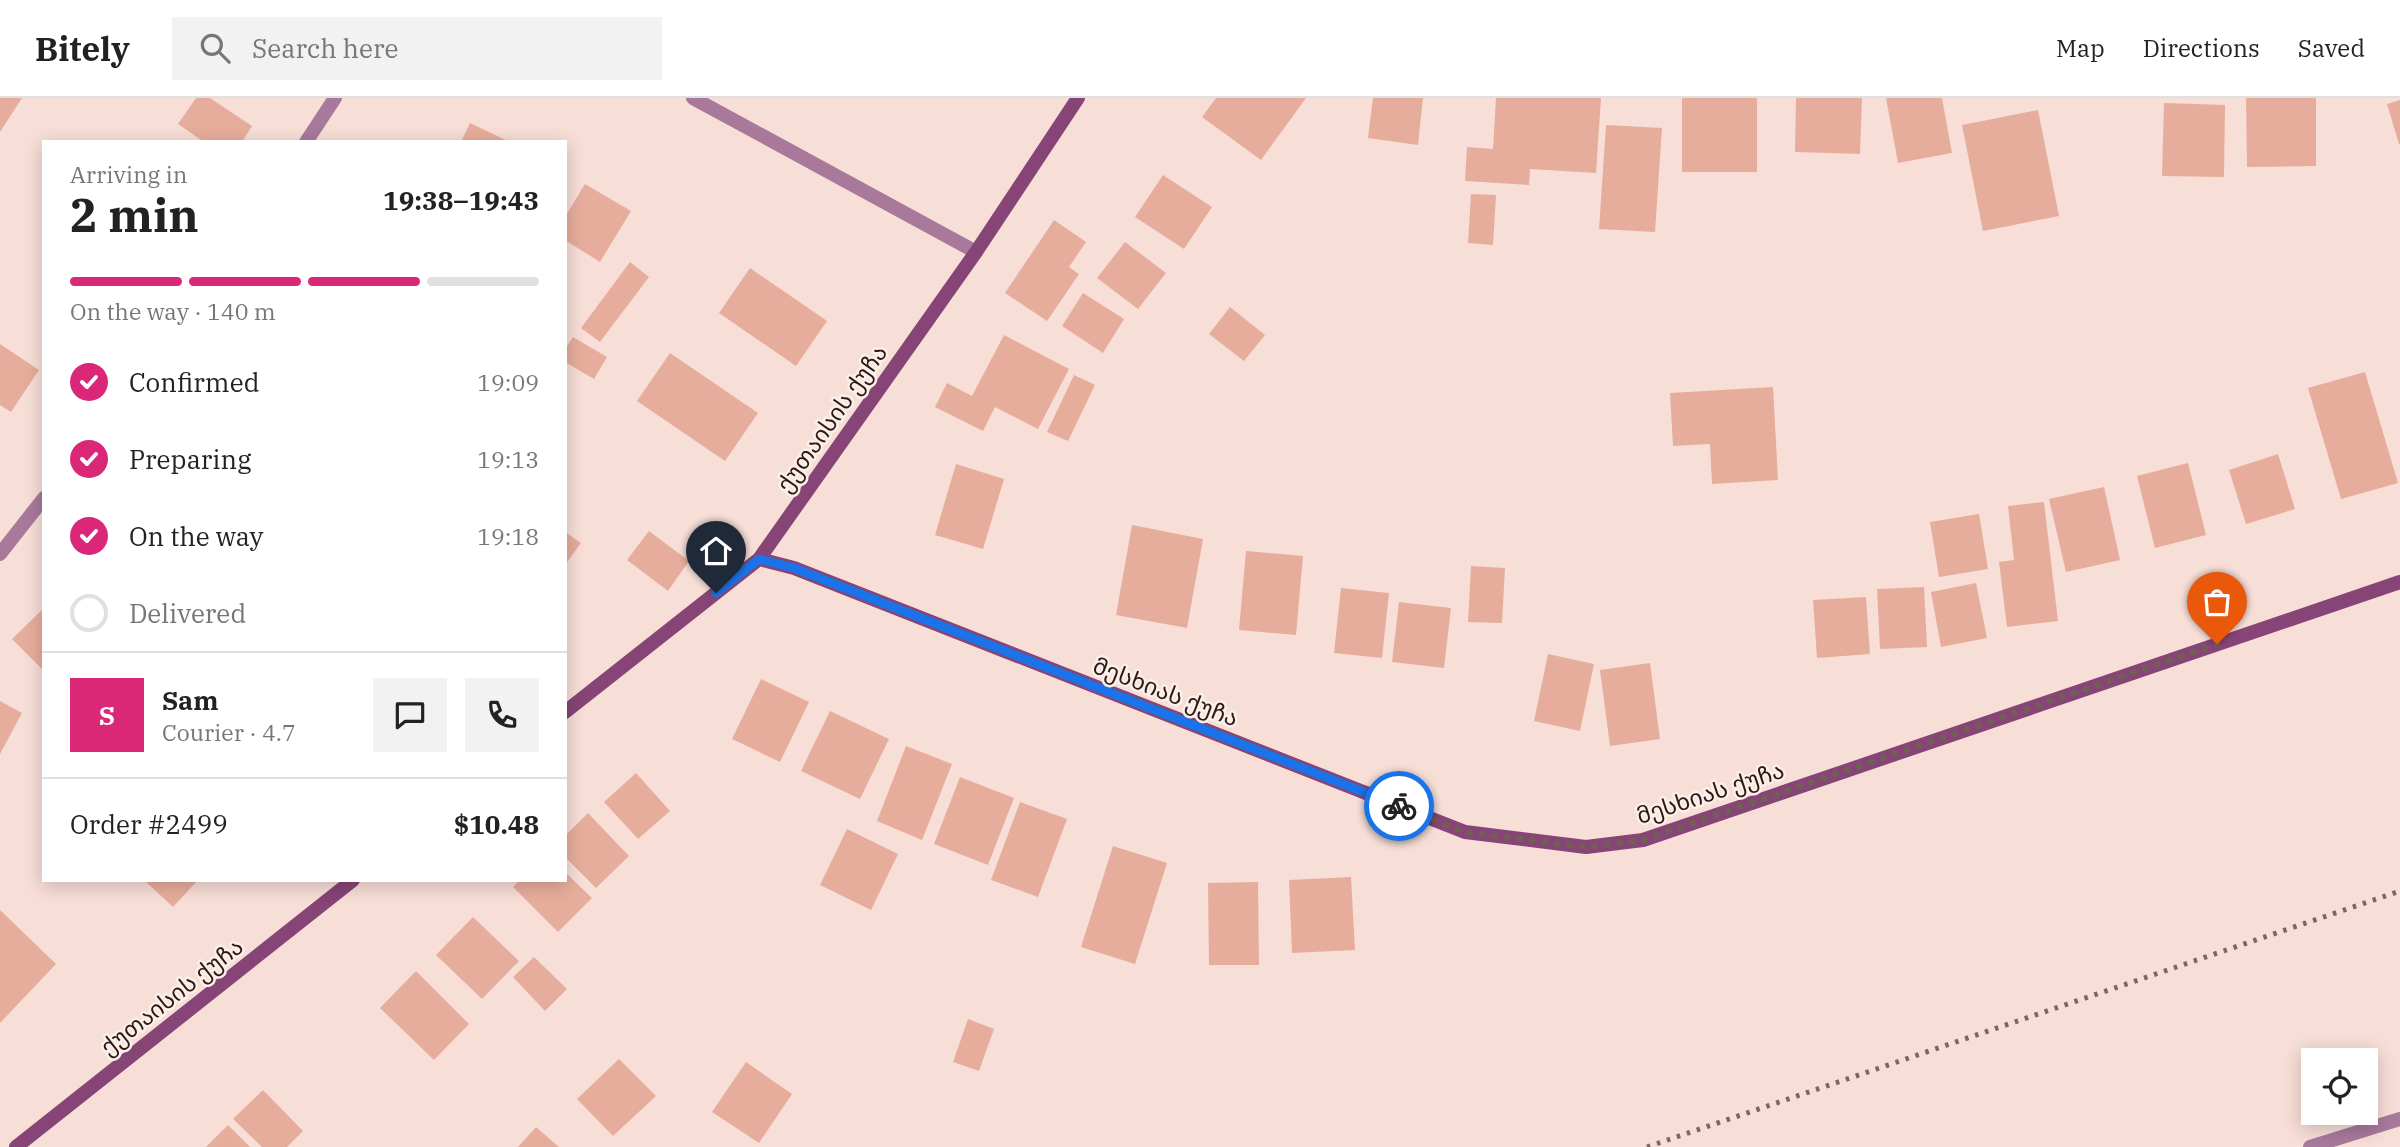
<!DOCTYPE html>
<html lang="en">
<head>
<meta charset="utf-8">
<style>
  body { margin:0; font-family:"IBM Plex Serif","Noto Sans Georgian",serif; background:#f2f2f2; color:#222; height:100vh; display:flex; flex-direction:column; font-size:26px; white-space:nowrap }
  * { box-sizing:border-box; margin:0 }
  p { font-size:23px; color:#767676 }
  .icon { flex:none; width:38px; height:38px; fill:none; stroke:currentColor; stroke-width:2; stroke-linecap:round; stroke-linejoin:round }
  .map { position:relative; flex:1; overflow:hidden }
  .drawer { position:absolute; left:42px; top:42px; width:525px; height:742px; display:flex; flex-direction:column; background:#fff; border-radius:0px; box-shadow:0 4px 18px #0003 }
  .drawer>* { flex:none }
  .fabs { position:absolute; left:2301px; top:950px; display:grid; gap:14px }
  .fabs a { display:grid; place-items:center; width:77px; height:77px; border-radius:0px; background:#fff; box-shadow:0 4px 18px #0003; font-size:35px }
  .pin { position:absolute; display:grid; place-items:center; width:60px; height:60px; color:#fff; margin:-72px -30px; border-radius:50% 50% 50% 0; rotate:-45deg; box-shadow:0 0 7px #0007 }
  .pin .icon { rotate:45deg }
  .courier { position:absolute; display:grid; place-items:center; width:70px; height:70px; margin:-35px; border:5px solid #1a73e8; border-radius:50%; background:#fff; color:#222; box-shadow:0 2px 9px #0007 }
  .overview em { font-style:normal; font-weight:700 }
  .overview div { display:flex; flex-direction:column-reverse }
  .overview { display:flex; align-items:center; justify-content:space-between; height:119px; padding:0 28px }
  h1 { font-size:46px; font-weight:700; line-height:52px }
  .bar { display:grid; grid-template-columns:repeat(4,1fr); gap:10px 7px; align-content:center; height:84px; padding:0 28px }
  .bar i { height:9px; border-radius:5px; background:#e0e0e0 }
  .bar .current { background:#db2777 }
  .bar p { grid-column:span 4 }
  .line { display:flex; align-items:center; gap:18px; padding:0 28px; border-top:2px solid #e0e0e0 }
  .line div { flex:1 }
  .round { display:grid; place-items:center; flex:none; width:74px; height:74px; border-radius:0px; background:#f2f2f2 }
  ol { padding:0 28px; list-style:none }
  li { display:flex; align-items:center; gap:21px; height:77px }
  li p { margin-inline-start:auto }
  li .icon { padding:7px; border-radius:50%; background:#db2777; color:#fff; stroke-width:4 }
  li:last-child { color:#767676 }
  li i { width:38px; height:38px; border:4px solid #e0e0e0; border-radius:50% }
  header { display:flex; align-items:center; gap:42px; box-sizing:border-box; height:98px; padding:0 35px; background:#fff; border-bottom:2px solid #e0e0e0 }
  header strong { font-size:33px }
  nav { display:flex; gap:38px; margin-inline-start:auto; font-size:24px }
  .search { width:490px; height:63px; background:#f2f2f2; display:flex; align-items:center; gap:18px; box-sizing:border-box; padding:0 24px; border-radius:0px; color:#767676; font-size:26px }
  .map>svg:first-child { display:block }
</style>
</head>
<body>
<header>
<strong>Bitely</strong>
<div class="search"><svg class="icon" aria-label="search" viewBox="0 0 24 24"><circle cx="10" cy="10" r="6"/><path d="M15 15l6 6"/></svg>Search here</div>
<nav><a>Map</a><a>Directions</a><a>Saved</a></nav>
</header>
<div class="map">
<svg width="2400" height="1049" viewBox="0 0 2400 1049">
  <rect width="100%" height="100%" fill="#f7ded7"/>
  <path fill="#e7ad9c" d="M0,0H22L0,34Z
    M196,0H210L252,28L242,44H204L178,26Z
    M1216,0H1306L1261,62L1202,19Z
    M1373,0H1423L1418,47L1368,40Z
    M1496,0H1601L1596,75L1530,71L1529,87L1465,83L1467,49L1493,51Z
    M1682,0H1757V74H1682Z
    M1796,0H1862L1860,56L1795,54Z
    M1886,0H1942L1952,55L1898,65Z
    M2246,0H2316V68L2247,69Z
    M2400,2V46H2399L2387,6Z
    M2164,5L2225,7L2224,79L2162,78Z
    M2038,12L2059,118L1983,133L1962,27Z
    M470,25L510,44H461Z
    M1606,27L1662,30L1655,134L1599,131Z
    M1163,77L1212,109L1184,151L1135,119Z
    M585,86L631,113L600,164L565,142V119Z
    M1471,96L1496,97L1493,147L1468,145Z
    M1054,122L1086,144L1069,169L1079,176L1047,223L1005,195Z
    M1125,144L1166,175L1138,211L1097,180Z
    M630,164L649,179L600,244L581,230Z
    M750,170L827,223L796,268L719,215Z
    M1083,195L1124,221L1103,255L1062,228Z
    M1230,209L1265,237L1244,263L1209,236Z
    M1004,237L1069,271L1038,331L995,309L983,333L935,309L947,285L972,298Z
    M573,239L607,259L594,281L565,264V251Z
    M0,246L39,272L11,314L0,307Z
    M670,255L758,315L725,363L637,303Z
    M2365,274L2398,385L2341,401L2308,290Z
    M1074,277L1095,287L1068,343L1047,334Z
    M1773,289L1778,382L1712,386L1710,346L1673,348L1670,295Z
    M2278,356L2295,411L2246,426L2229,372Z
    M2188,365L2206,437L2155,450L2137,378Z
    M956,366L1004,381L983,451L935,437Z
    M2104,389L2120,462L2066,474L2049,401Z
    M2044,404L2058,523L2007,529L1999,464L2014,462L2008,408Z
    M1979,416L1988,471L1939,479L1930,424Z
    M1132,427L1203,441L1187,530L1116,517Z
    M649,433L689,463L668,493L627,462Z
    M565,434L581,445L565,467Z
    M1246,453L1303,458L1296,537L1239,532Z
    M1471,468L1505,470L1502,525L1468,524Z
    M1976,485L1987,540L1941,549L1931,494Z
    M1924,489L1927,549L1880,551L1877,491Z
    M1341,490L1389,495L1382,560L1334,555Z
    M1866,499L1870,556L1817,560L1813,502Z
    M1399,504L1451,510L1444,570L1392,564Z
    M44,510V573L12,541Z
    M1548,556L1594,566L1580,633L1534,623Z
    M1650,565L1660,641L1610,648L1600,572Z
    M761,581L809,604L780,664L732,641Z
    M0,603L22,615L0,656Z
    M830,613L889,641L860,701L801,673Z
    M906,648L952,666L922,742L877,723Z
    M636,675L670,713L638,741L604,704Z
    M960,679L1014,700L988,767L934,746Z
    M1020,704L1067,721L1038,799L991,782Z
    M588,715L629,758L596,790L565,759V738Z
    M847,731L898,756L871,812L820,787Z
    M1113,748L1167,765L1135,866L1081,849Z
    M565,774L592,800L558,834L513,789L520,782H565Z
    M1351,779L1355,852L1292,855L1289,782Z
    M144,782H198L173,809Z
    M1258,784L1259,867H1209L1208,785Z
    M0,812L56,866L0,925Z
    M473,819L519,863L482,901L436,857Z
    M534,859L567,891L545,913L513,879Z
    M416,873L469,926L434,962L380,910Z
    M968,921L994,931L979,973L953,964Z
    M619,961L656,998L613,1038L577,1001Z
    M746,964L792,996L759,1045L712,1014Z
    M263,992L303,1033L287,1049H262L233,1021Z
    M228,1027L250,1049H206Z
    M536,1029L559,1049H518Z"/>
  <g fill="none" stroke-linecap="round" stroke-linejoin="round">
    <path stroke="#a8799b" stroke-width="14" d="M693,0L976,154
      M306,44L335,0
      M0,456L44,400
      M2310,1049L2400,1021"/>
    <path stroke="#874476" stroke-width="14" d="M759,461L794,470L1465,734L1586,749L1643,742L2400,484
      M565,614L759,461L976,154L1078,0
      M16,1049L353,782"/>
    <path stroke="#7c665f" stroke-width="5" stroke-dasharray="3.5 7" stroke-linecap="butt" d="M1647,1049L2400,793"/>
  </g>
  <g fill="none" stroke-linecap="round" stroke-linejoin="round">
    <path stroke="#745d57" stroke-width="7" stroke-dasharray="0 12.6" d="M1399,708L1465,734L1586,749L1643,742L2217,546"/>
    <path stroke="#1a73e8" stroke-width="9" d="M716,495L759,461L794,470L1399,708"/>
  </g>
  <g text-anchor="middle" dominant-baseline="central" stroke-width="5" stroke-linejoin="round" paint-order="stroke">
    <g font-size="23" fill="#2d1812" stroke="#fbefeb">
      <text transform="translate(831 320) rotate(-55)">ქუთაისის ქუჩა</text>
      <text transform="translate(1166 593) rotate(21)">მესხიას ქუჩა</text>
      <text transform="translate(1710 694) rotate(-18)">მესხიას ქუჩა</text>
      <text transform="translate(171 898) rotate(-38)">ქუთაისის ქუჩა</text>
    </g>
  </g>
</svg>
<div class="fabs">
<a><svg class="icon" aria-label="locate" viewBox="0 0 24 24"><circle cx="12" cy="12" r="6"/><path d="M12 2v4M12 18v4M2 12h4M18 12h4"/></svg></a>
</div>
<div class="pin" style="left:2217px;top:546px;background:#ea580c"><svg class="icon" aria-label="bag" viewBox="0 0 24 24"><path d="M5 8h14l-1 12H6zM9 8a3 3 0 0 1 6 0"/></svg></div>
<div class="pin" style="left:716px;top:495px;background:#1f2937"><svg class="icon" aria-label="home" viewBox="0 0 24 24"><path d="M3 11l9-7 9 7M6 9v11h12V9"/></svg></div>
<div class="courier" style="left:1399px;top:708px"><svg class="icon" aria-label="bike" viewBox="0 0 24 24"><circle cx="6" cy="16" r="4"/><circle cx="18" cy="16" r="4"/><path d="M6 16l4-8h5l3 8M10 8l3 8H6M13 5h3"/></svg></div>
<section class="drawer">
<div class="overview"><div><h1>2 min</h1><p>Arriving in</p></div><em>19:38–19:43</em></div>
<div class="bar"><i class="current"></i><i class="current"></i><i class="current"></i><i></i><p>On the way · 140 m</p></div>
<ol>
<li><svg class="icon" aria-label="check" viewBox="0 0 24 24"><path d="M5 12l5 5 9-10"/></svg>Confirmed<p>19:09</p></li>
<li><svg class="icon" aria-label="check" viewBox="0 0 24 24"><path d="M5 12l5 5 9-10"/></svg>Preparing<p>19:13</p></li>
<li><svg class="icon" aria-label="check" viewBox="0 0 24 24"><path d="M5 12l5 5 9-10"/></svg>On the way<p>19:18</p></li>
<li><i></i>Delivered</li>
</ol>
<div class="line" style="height:126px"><b class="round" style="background:#db2777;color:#fff">S</b><div><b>Sam</b><p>Courier · 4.7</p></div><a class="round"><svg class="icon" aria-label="chat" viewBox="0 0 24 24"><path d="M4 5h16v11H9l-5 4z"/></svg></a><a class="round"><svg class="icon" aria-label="phone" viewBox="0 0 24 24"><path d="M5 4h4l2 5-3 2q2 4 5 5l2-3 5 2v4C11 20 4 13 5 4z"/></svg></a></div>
<div class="line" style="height:91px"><div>Order #2499</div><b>$10.48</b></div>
</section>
</div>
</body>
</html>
